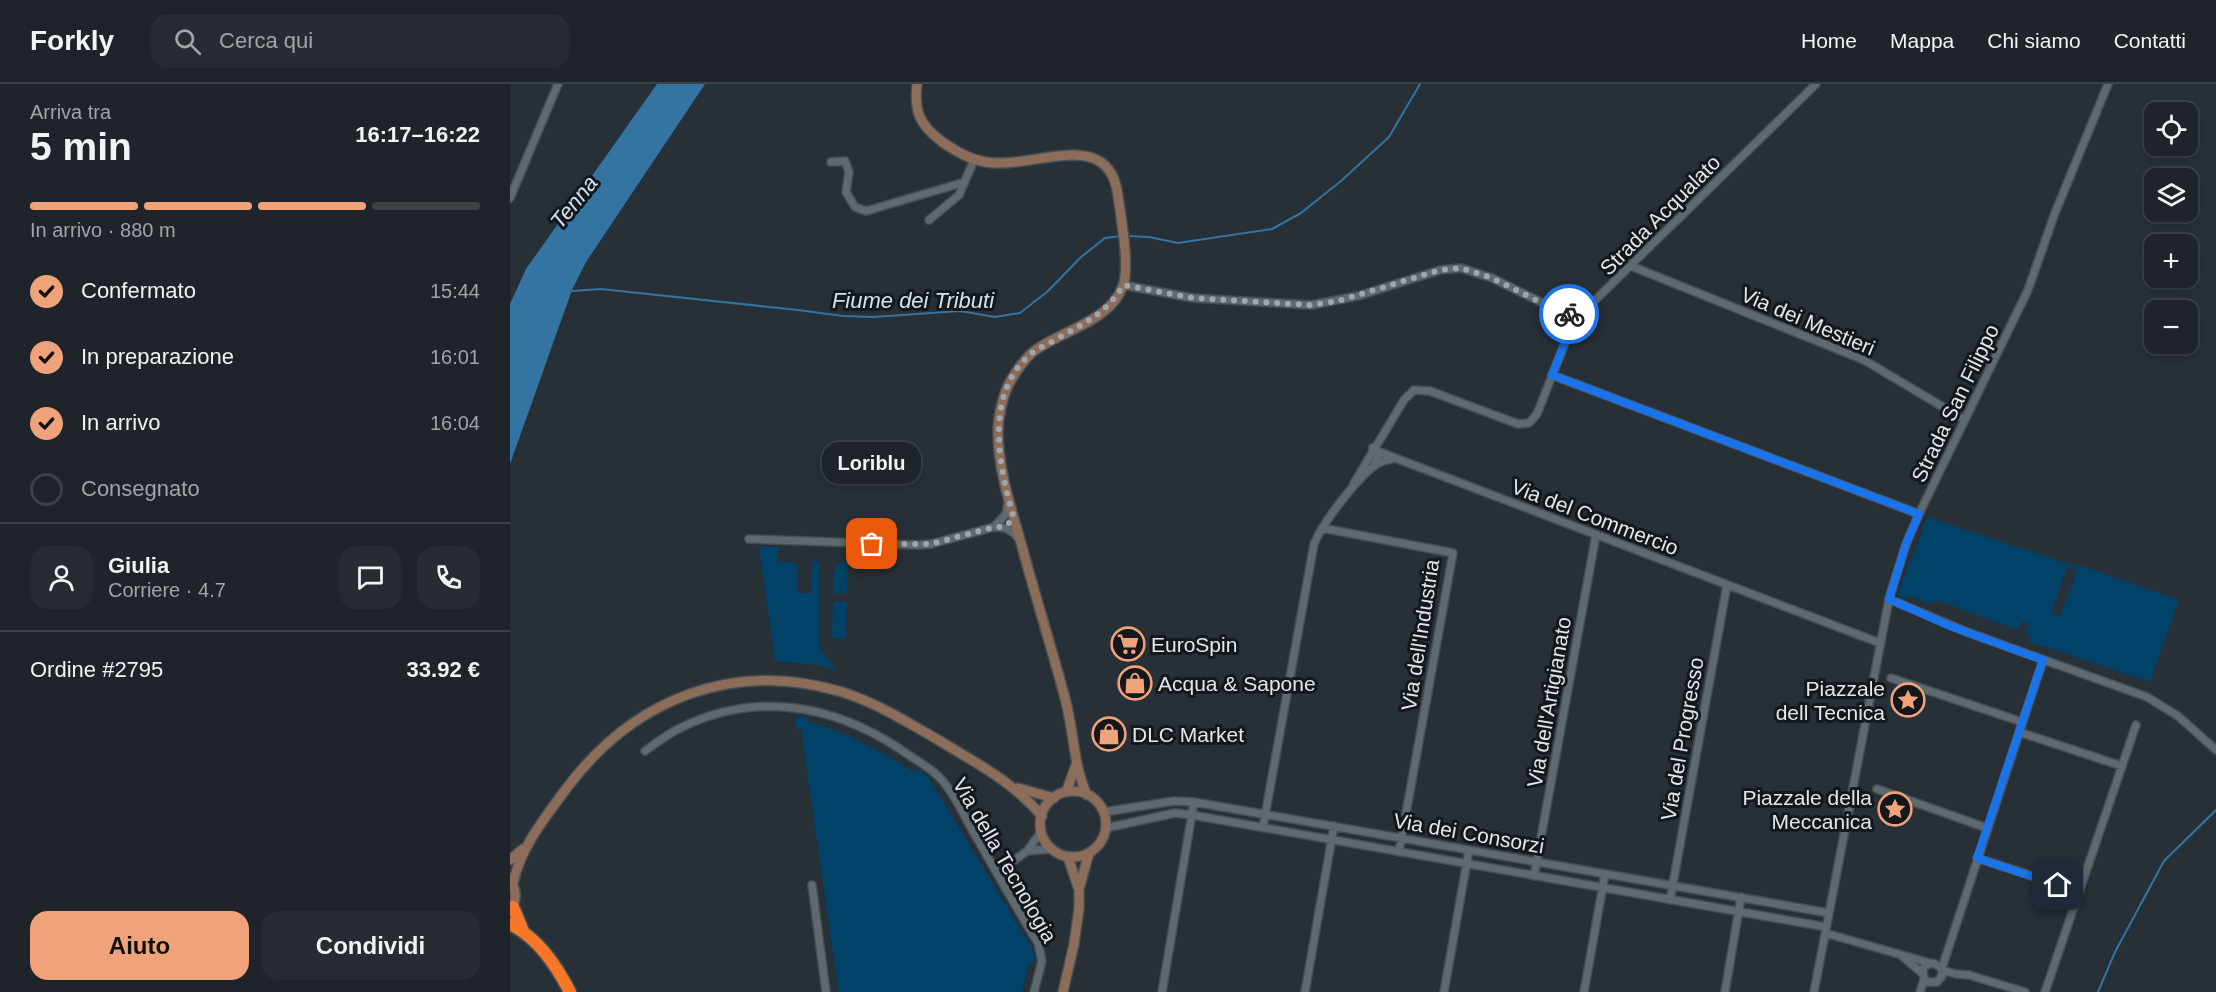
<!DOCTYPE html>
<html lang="it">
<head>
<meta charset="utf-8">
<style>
  body { margin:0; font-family:Arial,sans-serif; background:#262c31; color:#f1f3f6; height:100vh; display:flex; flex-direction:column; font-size:22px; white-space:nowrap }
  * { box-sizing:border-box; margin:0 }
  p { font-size:20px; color:#a1a4a8 }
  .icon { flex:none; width:33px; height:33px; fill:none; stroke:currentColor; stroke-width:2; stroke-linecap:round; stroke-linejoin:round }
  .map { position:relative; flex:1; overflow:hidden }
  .details { display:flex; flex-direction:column; background:#1e2429; width:510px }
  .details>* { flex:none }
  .controls { position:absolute; left:1634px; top:18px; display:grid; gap:12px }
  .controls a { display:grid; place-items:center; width:54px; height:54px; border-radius:12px; background:#1e2429; box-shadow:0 3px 9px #0003,0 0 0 2px #3c4146; font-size:30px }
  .pin { position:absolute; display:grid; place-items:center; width:51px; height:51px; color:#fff; margin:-26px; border-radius:12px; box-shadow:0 3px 9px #0006 }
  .courier { position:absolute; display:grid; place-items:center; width:60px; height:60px; margin:-30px; border:4px solid #1a73e8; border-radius:50%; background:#fff; color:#222; box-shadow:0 2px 8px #0007 }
  .bubble { position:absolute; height:42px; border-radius:18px; background:#1e2429; box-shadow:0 3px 9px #0003,0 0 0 2px #3c4146; font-size:20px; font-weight:700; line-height:42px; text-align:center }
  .head em { font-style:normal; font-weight:700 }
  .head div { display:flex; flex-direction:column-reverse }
  .head { display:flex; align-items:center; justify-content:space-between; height:102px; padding:0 30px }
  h1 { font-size:39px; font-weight:700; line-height:45px }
  .bar { display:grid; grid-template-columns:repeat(4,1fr); gap:9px 6px; align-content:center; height:72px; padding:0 30px }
  .bar i { height:8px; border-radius:4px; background:#3c4146 }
  .bar .on { background:#f0a27a }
  .bar p { grid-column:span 4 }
  .line { display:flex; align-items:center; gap:15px; padding:0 30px; border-top:2px solid #3c4146 }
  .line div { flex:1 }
  .round { display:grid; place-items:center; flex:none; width:63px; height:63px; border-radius:18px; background:#262c31 }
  ol { padding:0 30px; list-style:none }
  li { display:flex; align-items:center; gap:18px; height:66px }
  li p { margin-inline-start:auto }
  li .icon { padding:6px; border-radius:50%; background:#f0a27a; color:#111; stroke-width:4 }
  li:last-child { color:#a1a4a8 }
  li i { width:33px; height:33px; border:3px solid #3c4146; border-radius:50% }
  .button { display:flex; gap:12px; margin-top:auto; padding:12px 30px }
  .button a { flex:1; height:69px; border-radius:18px; background:#f0a27a; color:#111; font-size:24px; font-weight:700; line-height:69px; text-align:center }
  .button a+a { background:#262c31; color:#f1f3f6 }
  header { display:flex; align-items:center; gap:36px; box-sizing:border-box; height:84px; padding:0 30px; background:#1e2429; border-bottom:2px solid #3c4146 }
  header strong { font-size:28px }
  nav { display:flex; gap:33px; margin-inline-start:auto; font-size:21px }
  .search { width:420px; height:54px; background:#262c31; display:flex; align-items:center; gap:15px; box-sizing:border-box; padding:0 21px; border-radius:18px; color:#a1a4a8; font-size:22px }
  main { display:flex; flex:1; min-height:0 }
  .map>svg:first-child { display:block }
</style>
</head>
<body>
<header>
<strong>Forkly</strong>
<div class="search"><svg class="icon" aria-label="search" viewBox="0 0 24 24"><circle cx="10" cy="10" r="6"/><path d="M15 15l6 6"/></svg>Cerca qui</div>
<nav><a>Home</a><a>Mappa</a><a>Chi siamo</a><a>Contatti</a></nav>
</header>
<main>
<section class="details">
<div class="head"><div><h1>5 min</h1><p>Arriva tra</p></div><em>16:17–16:22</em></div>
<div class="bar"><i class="on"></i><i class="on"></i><i class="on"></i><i></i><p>In arrivo · 880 m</p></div>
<ol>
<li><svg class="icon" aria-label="check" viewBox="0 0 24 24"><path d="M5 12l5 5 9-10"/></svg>Confermato<p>15:44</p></li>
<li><svg class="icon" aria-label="check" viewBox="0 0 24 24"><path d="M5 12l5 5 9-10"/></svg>In preparazione<p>16:01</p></li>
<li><svg class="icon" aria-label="check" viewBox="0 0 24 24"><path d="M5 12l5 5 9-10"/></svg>In arrivo<p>16:04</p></li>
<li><i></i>Consegnato</li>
</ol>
<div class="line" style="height:108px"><a class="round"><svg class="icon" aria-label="person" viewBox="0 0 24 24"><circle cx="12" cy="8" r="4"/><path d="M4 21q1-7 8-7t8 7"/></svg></a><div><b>Giulia</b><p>Corriere · 4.7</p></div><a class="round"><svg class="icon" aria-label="chat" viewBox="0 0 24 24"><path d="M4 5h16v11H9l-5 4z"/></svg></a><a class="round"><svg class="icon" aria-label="phone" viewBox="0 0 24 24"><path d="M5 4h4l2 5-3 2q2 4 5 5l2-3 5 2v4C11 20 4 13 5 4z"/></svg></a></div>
<div class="line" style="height:78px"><div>Ordine #2795</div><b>33.92 €</b></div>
<div class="button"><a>Aiuto</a><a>Condividi</a></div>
</section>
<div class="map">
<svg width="1706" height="908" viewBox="0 0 1706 908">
  <rect width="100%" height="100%" fill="#283037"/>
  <path fill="#004268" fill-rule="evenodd" d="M1417,433L1568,483L1573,482L1669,516L1640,598L1518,557L1521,552L1515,549L1519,540L1513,537L1507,546L1427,516L1420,520L1399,512L1394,516L1388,510L1402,471L1405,469ZM1557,483L1567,487L1550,533L1541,530Z
    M249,462L268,463V477L285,479L288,484V509H301L303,475L309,479V564L327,586L308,581L265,577Z
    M331,478H338L337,509H323C323,497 321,485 331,478Z
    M323,518H337L336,554H322Z
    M288,632L298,633L297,638C339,648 368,666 404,688L407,684L419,694L521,862L525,873L524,879H519L512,908H329L291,645H286L285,635Z"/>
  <path fill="#3374a2" d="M147,0H195L76,178L62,206L0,380V220L16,185Z"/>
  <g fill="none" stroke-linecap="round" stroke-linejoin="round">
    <path stroke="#3374a2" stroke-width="2" d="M617,152L639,153L668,159L762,145L791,129L831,97L879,53L910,0
      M61,207L91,205L288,226L333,232L363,233L450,227L485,233L510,229L538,207L571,173L595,154L612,152
      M1588,908L1605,868L1654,777L1706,726"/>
    <g stroke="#464e53" stroke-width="10">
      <path id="minor" d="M321,78L335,77L339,88L336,108L345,123L356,127L455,98
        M0,114L48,0
        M419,136L449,111L464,76
        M1121,182L1354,276L1455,336
        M613,201L683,214L801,221L848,212L930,186L951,184L982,194L1053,229L1064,231L1072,229L1306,0
        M1042,291L1409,430
        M864,381L868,373L867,367L1370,559
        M844,399L894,316L904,306L920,307L1008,340L1019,339L1027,330L1064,236V231
        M484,443L496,430L498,419
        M812,444L943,469L889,768
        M239,455L408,461L421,460L484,443C495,443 501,445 508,454
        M1379,515L1457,548L1637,613L1668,632L1706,666
        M1381,594L1512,638
        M1509,648L1612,682
        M135,667C146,659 158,650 170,644C245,607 322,620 390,665C402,674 416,681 427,691C443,706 453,730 464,749C485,786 506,823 528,859L532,877L524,908
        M1367,705L1477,744
        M594,728L664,717L684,718L1319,829
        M753,743L804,460C813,438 845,397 864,382C869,377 878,376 885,374
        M596,744L665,729L682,731L1316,843
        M517,767L542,765
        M1467,774L1569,807
        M487,789L517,767L531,748
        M1024,792L1086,451
        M302,801L316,908
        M1160,816L1217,501
        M1315,849L1420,879
        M1392,872L1412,889
        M1432,884L1533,576
        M1432,886L1446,890L1459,891L1515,908
        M652,908L684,718
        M795,908L824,742
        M934,908L959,766
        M1074,908L1095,790
        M1215,908L1231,813
        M1304,908L1379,515L1396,460L1409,430L1518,206L1545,129L1598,0
        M1410,908L1414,895L1413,885L1416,881L1423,879L1432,884V892L1427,898H1418L1414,895
        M1535,908L1626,641"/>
    </g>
    <g stroke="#464e53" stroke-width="11">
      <path id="tertiary" d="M863,364L867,367"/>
    </g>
    <g stroke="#464e53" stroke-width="12">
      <path id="secondary" d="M407,0C404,27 409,40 431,57C448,69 466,79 487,79C531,81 600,45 608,112C611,133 620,183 613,202C599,239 551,246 523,268C514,276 503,291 498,302C492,315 488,334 488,348C488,385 501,424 511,459C525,511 541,562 555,614C564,647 563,680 577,711
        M508,704L544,714
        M530 740a33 33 0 1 1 66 0a33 33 0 1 1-66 0Z
        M556,708L566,681
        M558,773L568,803
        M0,776L13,765
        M3,799C11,763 34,735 56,705C123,615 223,575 332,608C367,619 399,639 430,657C468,680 503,698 532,732
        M0,827C7,817 7,806 0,796
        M553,908L564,860L569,825V805L579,769"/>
    </g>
    <g stroke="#464e53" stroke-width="15">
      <path id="motorway" d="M3,823L13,847
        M0,840C28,854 46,881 60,908"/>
    </g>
    <use href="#minor" stroke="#5f6970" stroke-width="7"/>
    <use href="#tertiary" stroke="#5f6970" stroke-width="8"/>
    <use href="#secondary" stroke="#8c6d5a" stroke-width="9"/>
    <use href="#motorway" stroke="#f67727" stroke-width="12"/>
  </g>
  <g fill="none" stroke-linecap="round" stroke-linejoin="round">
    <path stroke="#a0a7ac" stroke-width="6" stroke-dasharray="0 10.8" d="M362,460H421L484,443H493L502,437L503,431C488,379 474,307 523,268C529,264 537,261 543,257C571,241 597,230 613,201L683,214L801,221L828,217L930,186L951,184L982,194L1040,223L1059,230"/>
    <path stroke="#1a73e8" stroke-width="8" d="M1059,230L1064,231V236L1042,291L1409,430L1396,460L1379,515L1440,542L1533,576L1467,774L1548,801"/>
  </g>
  <defs>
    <g id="supermarket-ring" transform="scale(1.725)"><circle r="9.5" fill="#14171b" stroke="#f0a27a" stroke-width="1.5"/><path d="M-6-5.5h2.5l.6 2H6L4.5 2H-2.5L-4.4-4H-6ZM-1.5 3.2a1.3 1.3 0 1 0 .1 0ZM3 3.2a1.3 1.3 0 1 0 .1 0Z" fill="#f0a27a"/></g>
    <g id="shop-ring" transform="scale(1.725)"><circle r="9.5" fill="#14171b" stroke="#f0a27a" stroke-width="1.5"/><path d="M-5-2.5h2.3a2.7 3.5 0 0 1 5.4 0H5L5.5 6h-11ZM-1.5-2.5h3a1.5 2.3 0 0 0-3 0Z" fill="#f0a27a"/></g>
    <g id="sight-ring" transform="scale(1.725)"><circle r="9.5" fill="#14171b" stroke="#f0a27a" stroke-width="1.5"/><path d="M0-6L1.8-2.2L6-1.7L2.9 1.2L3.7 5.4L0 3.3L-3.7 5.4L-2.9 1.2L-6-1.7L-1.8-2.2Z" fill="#f0a27a"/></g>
  </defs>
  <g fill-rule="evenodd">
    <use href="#supermarket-ring" x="618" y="560"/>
    <use href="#shop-ring" x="625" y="599"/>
    <use href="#sight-ring" x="1398" y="616"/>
    <use href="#shop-ring" x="599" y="650"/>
    <use href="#sight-ring" x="1385" y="725"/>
  </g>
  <g text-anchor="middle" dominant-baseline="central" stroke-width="6" stroke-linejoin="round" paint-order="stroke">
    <g font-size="21" fill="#e1e7eb" stroke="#14171b">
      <text transform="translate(1150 131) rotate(-45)">Strada Acqualato</text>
      <text transform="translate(1298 237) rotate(23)">Via dei Mestieri</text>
      <text transform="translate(1445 319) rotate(-64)">Strada San Filippo</text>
      <text transform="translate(1085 433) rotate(21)">Via del Commercio</text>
      <text transform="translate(910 551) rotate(-81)">Via dell'Industria</text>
      <text transform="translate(1039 618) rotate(-80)">Via dell'Artigianato</text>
      <text transform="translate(1172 655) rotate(-80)">Via del Progresso</text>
      <text transform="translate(959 749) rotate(10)">Via dei Consorzi</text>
      <text transform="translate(495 776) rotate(60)">Via della Tecnologia</text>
    </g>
    <g font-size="21" fill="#e1e7eb" stroke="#14171b" text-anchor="start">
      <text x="641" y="560">EuroSpin</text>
      <text x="648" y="599">Acqua &amp; Sapone</text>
      <text x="1375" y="604" text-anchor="end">Piazzale<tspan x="1375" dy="24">dell Tecnica</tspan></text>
      <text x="622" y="650">DLC Market</text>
      <text x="1362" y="713" text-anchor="end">Piazzale della<tspan x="1362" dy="24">Meccanica</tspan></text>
    </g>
    <g font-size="22" font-style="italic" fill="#d1e2ef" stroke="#14171b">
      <text transform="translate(64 118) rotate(-51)">Tenna</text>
      <text x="403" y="216">Fiume dei Tributi</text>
    </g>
  </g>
</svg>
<div class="controls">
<a><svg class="icon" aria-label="locate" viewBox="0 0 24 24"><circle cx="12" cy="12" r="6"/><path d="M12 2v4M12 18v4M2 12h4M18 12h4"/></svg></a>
<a><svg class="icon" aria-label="layers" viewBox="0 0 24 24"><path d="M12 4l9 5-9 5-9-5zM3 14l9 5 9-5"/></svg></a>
<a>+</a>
<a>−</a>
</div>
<div class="pin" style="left:362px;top:460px;background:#ea580c"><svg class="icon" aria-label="bag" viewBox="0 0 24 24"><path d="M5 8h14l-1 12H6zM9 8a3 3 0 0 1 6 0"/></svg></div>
<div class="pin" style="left:1548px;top:801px;background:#1f2937"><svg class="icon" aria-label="home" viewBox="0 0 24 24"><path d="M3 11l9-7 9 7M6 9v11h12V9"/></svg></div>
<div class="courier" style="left:1059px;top:230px"><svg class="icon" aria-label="bike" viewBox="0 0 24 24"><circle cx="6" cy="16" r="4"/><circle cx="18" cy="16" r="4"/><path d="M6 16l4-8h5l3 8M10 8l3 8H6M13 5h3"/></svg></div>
<div class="bubble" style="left:312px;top:358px;width:99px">Loriblu</div>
</div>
</main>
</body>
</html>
